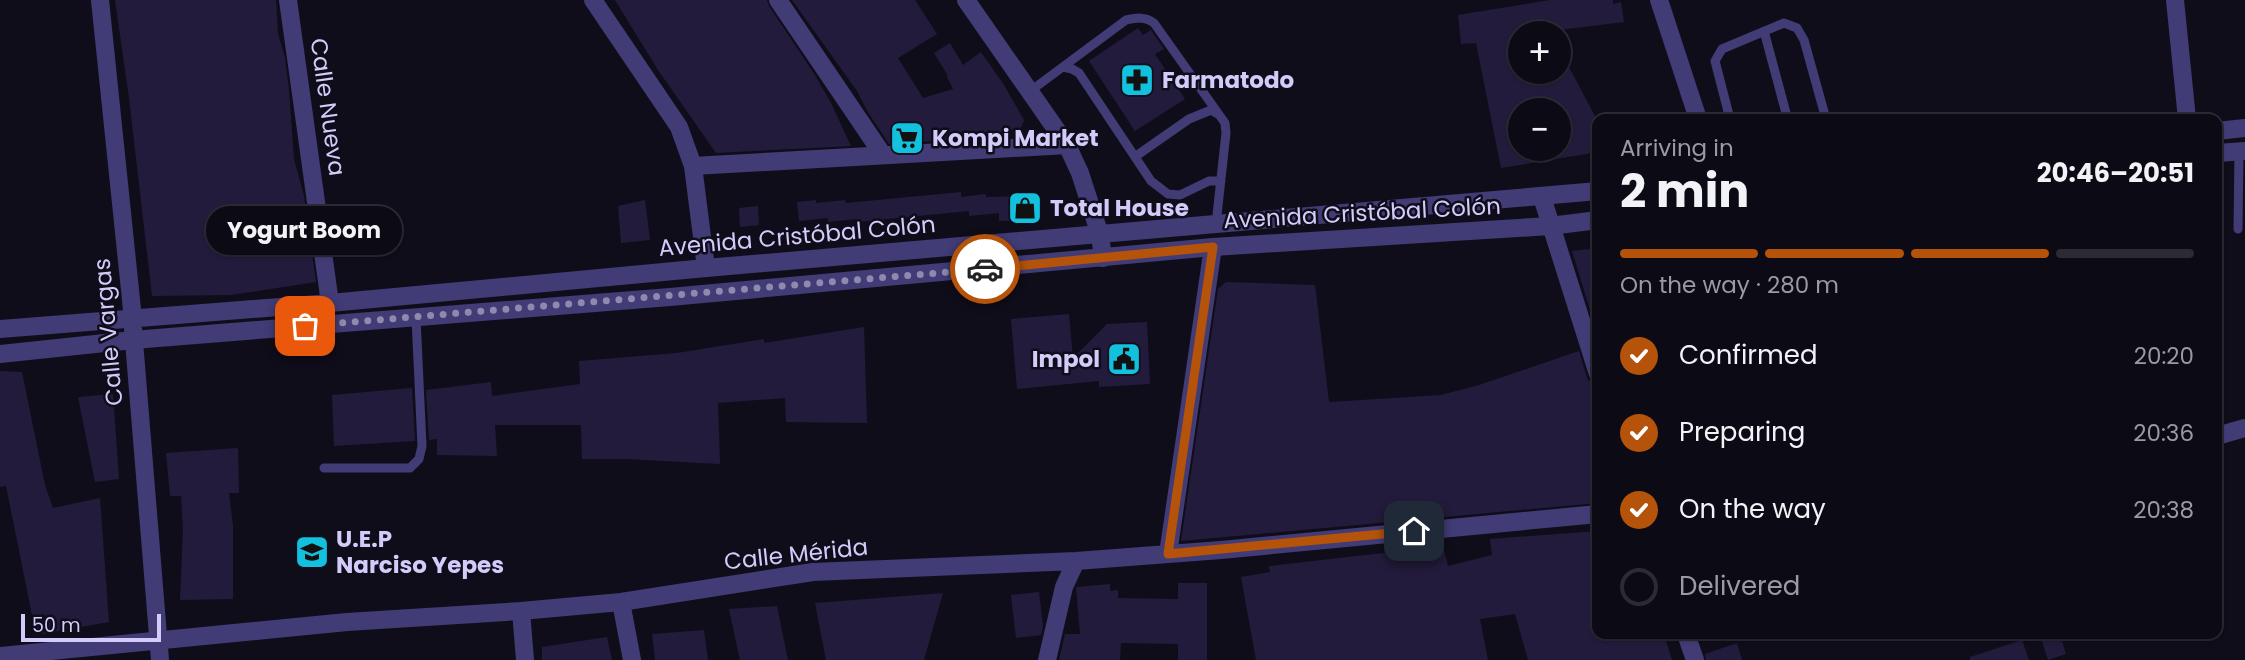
<!DOCTYPE html>
<html lang="en">
<head>
<meta charset="utf-8">
<style>
  body { margin:0; font-family:Poppins,sans-serif; background:#1a1822; color:#f1f3f6; height:100vh; display:flex; flex-direction:column; font-size:26px; white-space:nowrap }
  * { box-sizing:border-box; margin:0 }
  p { font-size:23px; color:#9a9aa0 }
  .icon { flex:none; width:38px; height:38px; fill:none; stroke:currentColor; stroke-width:2; stroke-linecap:round; stroke-linejoin:round }
  .map { position:relative; flex:1; overflow:hidden }
  .panel { position:absolute; left:1592px; top:114px; width:630px; height:525px; display:flex; flex-direction:column; background:#0c0a14; border-radius:14px; box-shadow:0 2px 5px #0004,0 0 0 2px #2c2b34 }
  .panel>* { flex:none }
  .tools { position:absolute; left:1508px; top:21px; display:grid; gap:14px }
  .tools a { display:grid; place-items:center; width:63px; height:63px; border-radius:50%; background:#0c0a14; box-shadow:0 2px 5px #0004,0 0 0 2px #2c2b34; font-size:35px }
  .scale { position:absolute; left:21px; bottom:18px; width:140px; box-sizing:border-box; padding-left:7px; border:4px solid #d3ccfb; border-top:0; font-size:19px; line-height:24px; white-space:nowrap; color:#d3ccfb; -webkit-text-stroke:5px #100d1b; paint-order:stroke }
  .pin { position:absolute; display:grid; place-items:center; width:60px; height:60px; color:#fff; margin:-30px; border-radius:14px; box-shadow:0 4px 10px #0006 }
  .courier { position:absolute; display:grid; place-items:center; width:70px; height:70px; margin:-35px; border:5px solid #b45309; border-radius:50%; background:#fff; color:#222; box-shadow:0 2px 9px #0007 }
  .bubble { position:absolute; height:49px; border-radius:24px; background:#0c0a14; box-shadow:0 2px 5px #0004,0 0 0 2px #2c2b34; font-size:23px; font-weight:700; line-height:49px; text-align:center }
  .head em { font-style:normal; font-weight:700 }
  .head div { display:flex; flex-direction:column-reverse }
  .head { display:flex; align-items:center; justify-content:space-between; height:119px; padding:0 28px }
  h1 { font-size:46px; font-weight:700; line-height:52px }
  .bar { display:grid; grid-template-columns:repeat(4,1fr); gap:10px 7px; align-content:center; height:84px; padding:0 28px }
  .bar i { height:9px; border-radius:5px; background:#2c2b34 }
  .bar .selected { background:#b45309 }
  .bar p { grid-column:span 4 }
  ol { padding:0 28px; list-style:none }
  li { display:flex; align-items:center; gap:21px; height:77px }
  li p { margin-inline-start:auto }
  li .icon { padding:7px; border-radius:50%; background:#b45309; color:#fff; stroke-width:4 }
  li:last-child { color:#9a9aa0 }
  li i { width:38px; height:38px; border:4px solid #2c2b34; border-radius:50% }
  .map>svg:first-child { display:block }
</style>
</head>
<body>
<div class="map">
<svg width="2245" height="660" viewBox="0 0 2245 660">
  <rect width="100%" height="100%" fill="#100d1b"/>
  <path fill="#231b3b" fill-rule="evenodd" d="M115,0H276L278,33L285,58L289,90L294,159L304,196L316,282L231,295L152,296L129,98Z
    M615,0H767L769,6L813,72L831,103L851,146L716,153L658,70Z
    M792,0H915L937,34L898,58L923,98L953,89L947,77L948,76L934,53L950,43L963,65L981,52L1004,85L1024,120L1021,128L967,139L889,144L869,114L857,91Z
    M1550,0H1613V4L1621,2L1624,22L1551,31V33H1521V72H1559V48L1598,122V152L1501,168L1476,43L1461,44L1458,15ZM1521,110H1559V149H1521Z
    M1138,28L1143,35L1151,30L1164,49L1155,54L1185,99L1135,131L1089,61Z
    M961,192V197L986,194V197L1035,196L1036,220L999,221V213L969,216V211L857,222V219L828,222V218L799,221L797,202L816,200V203L845,200L846,203Z
    M645,200L650,240L621,243L618,206Z
    M758,206L759,225L740,227L739,208Z
    M1598,248V326H1595L1572,251Z
    M1226,282L1315,285L1329,402L1441,395L1479,385L1579,351L1587,378L1591,383L1598,385V391L1590,392L1598,415V503L1181,541L1218,289Z
    M1069,314L1073,358L1107,324L1147,322L1150,384L1099,387V381L1017,389L1011,319Z
    M864,327L867,423L786,422L785,398L718,403L720,464L626,459H582L581,425H495L497,456L437,455V439L429,440L426,390L491,382L492,396L580,384L579,361L677,353L764,339V343Z
    M0,371L22,372L45,485L53,508L100,498L109,622L36,635L6,486L0,487Z
    M412,388L415,441L334,446L332,395Z
    M113,394L119,479L95,482L78,397Z
    M238,448L239,493H229L233,526V599L180,600L183,529L181,496H170L166,453Z
    M1598,531V634H1664L1672,660H1528L1515,614L1480,619L1488,660H1256L1241,577L1270,572L1269,566L1443,546L1448,566L1492,555L1490,539Z
    M1178,583H1207V660H1178V644L1121,643L1120,660H1059L1065,634H1080L1076,587L1110,584V591L1118,590V598L1178,599Z
    M1039,592L1043,626L1041,635L1016,638L1011,595Z
    M943,593L924,660H826L815,603Z
    M777,606L788,660H740L729,609Z
    M704,630L708,660H655L652,634Z
    M2060,635L2066,654L2048,660L2042,641Z
    M607,637L612,660H542V647Z
    M2022,640L2029,660H1970V657Z
    M1737,643L1742,660H1706L1705,654Z"/>
  <g fill="none" stroke-linecap="round" stroke-linejoin="round">
    <path stroke="#413c76" stroke-width="9" d="M1764,31L1786,113V119
      M1063,67L1072,69L1079,73L1151,181L1168,194L1180,195L1209,181H1221
      M1029,92L1126,20C1136,18 1145,16 1154,23L1225,123L1226,133L1216,224
      M1730,119L1715,61L1722,49L1784,23L1797,28L1804,40L1826,119
      M1136,156L1189,119L1211,110L1218,114
      M2238,229L2239,151
      M324,468H410L419,459L422,446L416,318"/>
    <path stroke="#413c76" stroke-width="18" d="M100,0L133,319
      M288,0L330,303
      M593,0L679,127L693,166L706,268
      M778,0L883,155
      M966,0L1067,145L1080,173L1100,235L1103,258
      M1659,0L1698,119
      M2175,0L2187,119
      M693,166L1067,145
      M1542,197L1598,374
      M2217,436L2245,428
      M1168,554L1213,247
      M621,602L632,660
      M521,611L525,660
      M1686,634L1695,660
      M0,656L347,622L521,611L621,602L813,572L1076,561L1221,550L1598,514
      M1047,660L1064,587L1076,561"/>
    <path stroke="#413c76" stroke-width="18" d="M2217,131L2245,128
      M2217,153L2245,151
      M0,329L330,303L706,268L1598,191
      M133,329L160,660
      M0,354L133,340L670,297L1213,247L1550,226L1598,220"/>
  </g>
  <g fill="none" stroke-linecap="round" stroke-linejoin="round">
    <path stroke="#8f89ad" stroke-width="7" stroke-dasharray="0 12.6" d="M305,326L985,269"/>
    <path stroke="#b45309" stroke-width="9" d="M985,269L1213,247L1168,554L1414,531"/>
  </g>
  <defs>
    <g id="pharmacy-square" transform="scale(1.75)"><rect x="-9" y="-9" width="18" height="18" rx="4" fill="#13c1df" stroke="#100d1b"/><path d="M-2-6h4v4h4v4h-4v4h-4v-4h-4v-4h4Z" fill="#111"/></g>
    <g id="supermarket-square" transform="scale(1.75)"><rect x="-9" y="-9" width="18" height="18" rx="4" fill="#13c1df" stroke="#100d1b"/><path d="M-6-5.5h2.5l.6 2H6L4.5 2H-2.5L-4.4-4H-6ZM-1.5 3.2a1.3 1.3 0 1 0 .1 0ZM3 3.2a1.3 1.3 0 1 0 .1 0Z" fill="#111"/></g>
    <g id="shop-square" transform="scale(1.75)"><rect x="-9" y="-9" width="18" height="18" rx="4" fill="#13c1df" stroke="#100d1b"/><path d="M-5-2.5h2.3a2.7 3.5 0 0 1 5.4 0H5L5.5 6h-11ZM-1.5-2.5h3a1.5 2.3 0 0 0-3 0Z" fill="#111"/></g>
    <g id="civic-square" transform="scale(1.75)"><rect x="-9" y="-9" width="18" height="18" rx="4" fill="#13c1df" stroke="#100d1b"/><path d="M-.6-6.5H3V-4.5H.6V-3L4-1V1h2V6H-6V1h2V-1L-.6-3ZM-1.2 2.5V6h2.4V2.5Z" fill="#111"/></g>
    <g id="school-square" transform="scale(1.75)"><rect x="-9" y="-9" width="18" height="18" rx="4" fill="#13c1df" stroke="#100d1b"/><path d="M0-5L7-2L0 1L-7-2ZM-4 1L0 2.5L4 1V4Q0 6-4 4Z" fill="#111"/></g>
  </defs>
  <g fill-rule="evenodd">
    <use href="#pharmacy-square" x="1137" y="80"/>
    <use href="#supermarket-square" x="907" y="138"/>
    <use href="#shop-square" x="1025" y="208"/>
    <use href="#civic-square" x="1124" y="359"/>
    <use href="#school-square" x="312" y="552"/>
  </g>
  <g text-anchor="middle" dominant-baseline="central" stroke-width="5" stroke-linejoin="round" paint-order="stroke">
    <g font-size="23" font-weight="bold" fill="#d3ccfb" stroke="#100d1b" text-anchor="start">
      <text x="1162" y="80">Farmatodo</text>
      <text x="932" y="138">Kompi Market</text>
      <text x="1050" y="208">Total House</text>
      <text x="1100" y="359" text-anchor="end">Impol</text>
      <text x="336" y="539">U.E.P<tspan x="336" dy="26">Narciso Yepes</tspan></text>
    </g>
    <g font-size="23" fill="#d3ccfb" stroke="#100d1b">
      <text transform="translate(328 107) rotate(82)">Calle Nueva</text>
      <text transform="translate(1362 213) rotate(-3)">Avenida Cristóbal Colón</text>
      <text transform="translate(797 236) rotate(-5)">Avenida Cristóbal Colón</text>
      <text transform="translate(108 332) rotate(-95)">Calle Vargas</text>
      <text transform="translate(796 554) rotate(-6)">Calle Mérida</text>
    </g>
  </g>
</svg>
<div class="tools">
<a>+</a>
<a>−</a>
</div>
<div class="scale">50 m</div>
<div class="pin" style="left:305px;top:326px;background:#ea580c"><svg class="icon" aria-label="bag" viewBox="0 0 24 24"><path d="M5 8h14l-1 12H6zM9 8a3 3 0 0 1 6 0"/></svg></div>
<div class="pin" style="left:1414px;top:531px;background:#1f2937"><svg class="icon" aria-label="home" viewBox="0 0 24 24"><path d="M3 11l9-7 9 7M6 9v11h12V9"/></svg></div>
<div class="courier" style="left:985px;top:269px"><svg class="icon" aria-label="car" viewBox="0 0 24 24"><path d="M5 17H2v-5l4-1 3-4h7l3 4 3 1v5h-3M9 17h6M6 11h13"/><circle cx="7" cy="17" r="2"/><circle cx="17" cy="17" r="2"/></svg></div>
<div class="bubble" style="left:206px;top:206px;width:196px">Yogurt Boom</div>
<section class="panel">
<div class="head"><div><h1>2 min</h1><p>Arriving in</p></div><em>20:46–20:51</em></div>
<div class="bar"><i class="selected"></i><i class="selected"></i><i class="selected"></i><i></i><p>On the way · 280 m</p></div>
<ol>
<li><svg class="icon" aria-label="check" viewBox="0 0 24 24"><path d="M5 12l5 5 9-10"/></svg>Confirmed<p>20:20</p></li>
<li><svg class="icon" aria-label="check" viewBox="0 0 24 24"><path d="M5 12l5 5 9-10"/></svg>Preparing<p>20:36</p></li>
<li><svg class="icon" aria-label="check" viewBox="0 0 24 24"><path d="M5 12l5 5 9-10"/></svg>On the way<p>20:38</p></li>
<li><i></i>Delivered</li>
</ol>
</section>
</div>
</body>
</html>
